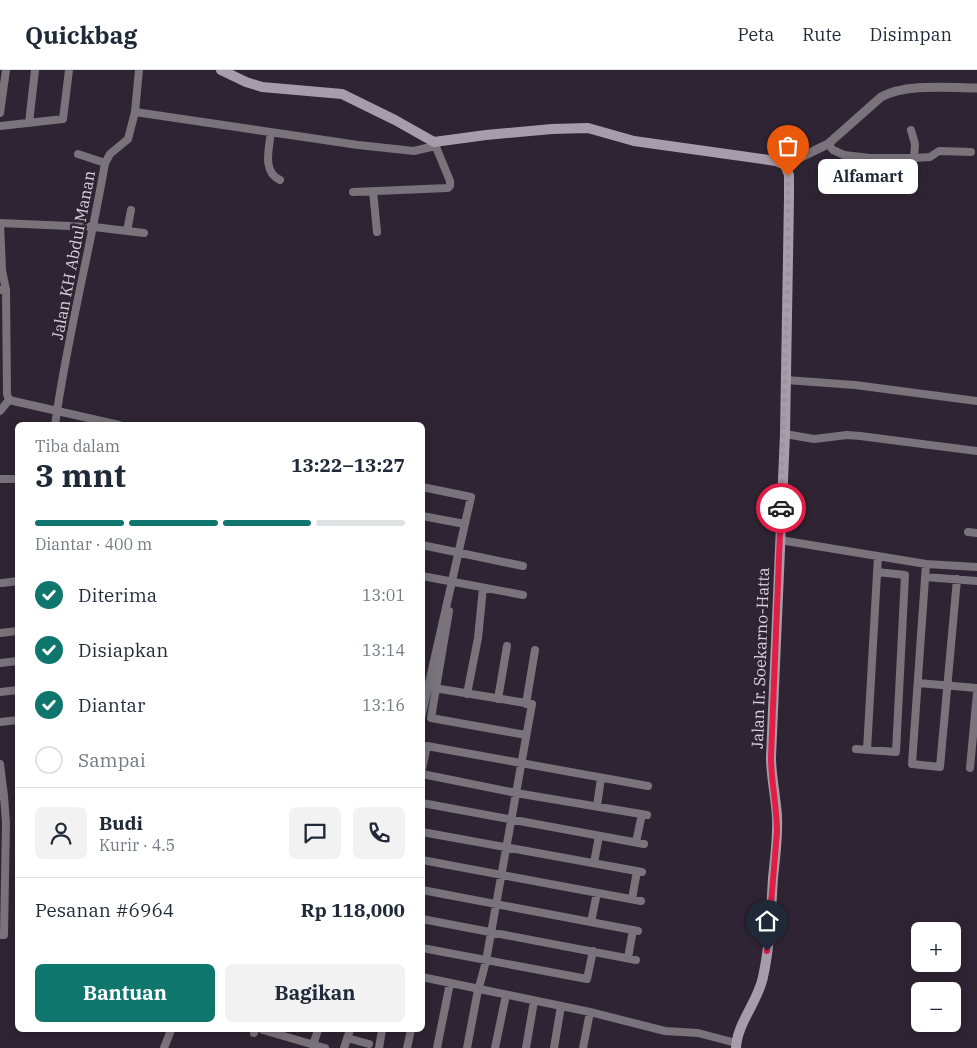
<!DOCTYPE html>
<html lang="id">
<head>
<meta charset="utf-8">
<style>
  body { margin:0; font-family:"IBM Plex Serif",serif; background:#f2f2f3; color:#1f2937; height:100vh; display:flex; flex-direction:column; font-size:19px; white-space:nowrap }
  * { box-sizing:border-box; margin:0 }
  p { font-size:16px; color:#747a83 }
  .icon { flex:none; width:28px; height:28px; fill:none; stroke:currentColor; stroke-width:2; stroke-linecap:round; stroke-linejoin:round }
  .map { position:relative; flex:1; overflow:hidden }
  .details { position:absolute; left:15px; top:352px; width:410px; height:610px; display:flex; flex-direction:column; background:#fff; border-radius:8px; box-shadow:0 2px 12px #0003 }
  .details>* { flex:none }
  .fabs { position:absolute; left:911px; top:852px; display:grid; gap:10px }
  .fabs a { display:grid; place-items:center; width:50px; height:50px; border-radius:8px; background:#fff; box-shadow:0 2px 12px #0003; font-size:25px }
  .pin { position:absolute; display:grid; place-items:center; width:42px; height:42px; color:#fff; margin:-51px -21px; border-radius:50% 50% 50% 0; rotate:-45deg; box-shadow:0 0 5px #0007 }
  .pin .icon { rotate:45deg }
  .courier { position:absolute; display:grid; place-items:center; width:50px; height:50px; margin:-25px; border:4px solid #e11d48; border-radius:50%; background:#fff; color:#222; box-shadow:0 1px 6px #0007 }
  .bubble { position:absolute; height:35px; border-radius:8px; background:#fff; box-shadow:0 2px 12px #0003; font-size:16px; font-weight:700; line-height:35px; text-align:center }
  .head em { font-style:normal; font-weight:700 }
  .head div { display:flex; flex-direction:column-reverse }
  .head { display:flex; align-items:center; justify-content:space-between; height:85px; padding:0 20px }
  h1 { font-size:32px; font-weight:700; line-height:38px }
  .bar { display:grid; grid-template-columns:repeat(4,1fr); gap:8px 5px; align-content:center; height:60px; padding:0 20px }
  .bar i { height:6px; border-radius:4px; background:#e0e1e3 }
  .bar .active { background:#0f766e }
  .bar p { grid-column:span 4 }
  .line { display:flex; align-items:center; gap:12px; padding:0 20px; border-top:1px solid #e0e1e3 }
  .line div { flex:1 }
  .round { display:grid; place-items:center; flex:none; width:52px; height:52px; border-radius:8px; background:#f2f2f3 }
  ol { padding:0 20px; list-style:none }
  li { display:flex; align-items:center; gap:15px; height:55px }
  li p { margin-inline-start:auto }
  li .icon { padding:5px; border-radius:50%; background:#0f766e; color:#fff; stroke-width:4 }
  li:last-child { color:#747a83 }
  li i { width:28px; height:28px; border:2px solid #e0e1e3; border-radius:50% }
  .action { display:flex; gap:10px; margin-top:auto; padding:10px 20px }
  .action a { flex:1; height:58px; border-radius:8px; background:#0f766e; color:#fff; font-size:20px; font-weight:700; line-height:58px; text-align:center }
  .action a+a { background:#f2f2f3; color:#1f2937 }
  header { display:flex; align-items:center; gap:30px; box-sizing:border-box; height:70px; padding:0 25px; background:#fff; border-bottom:1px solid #e0e1e3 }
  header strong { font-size:24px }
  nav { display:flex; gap:28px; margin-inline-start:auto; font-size:18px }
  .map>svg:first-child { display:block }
</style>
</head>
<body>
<header>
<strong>Quickbag</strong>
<nav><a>Peta</a><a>Rute</a><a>Disimpan</a></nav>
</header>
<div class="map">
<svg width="977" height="978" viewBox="0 0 977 978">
  <rect width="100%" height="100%" fill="#2f2433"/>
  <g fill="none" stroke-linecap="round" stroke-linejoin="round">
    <path stroke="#79737b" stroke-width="8" d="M135,42L358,75L414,81L435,76
      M0,43L6,0
      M29,53L35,0
      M0,56L63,49L69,0
      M911,60L915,74L914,88
      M271,62C269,79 262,102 280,110
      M828,74L833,80L844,85L870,88H914L930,87L939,81L971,82
      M78,84L105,93
      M373,121L377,162
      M353,122L448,118L450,116V111L434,72
      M127,161L131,140
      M0,220H6L7,324L9,330L119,355
      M6,220L2,200L0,153L94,157L144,163
      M786,310L855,315L977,331
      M0,341L9,330
      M55,355C67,267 90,181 105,93L110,84L128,69L135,42L139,0
      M785,364L814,369L847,365L860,366L977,381
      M0,409H18
      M422,417L471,427L422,644
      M422,446L465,454
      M968,462L977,463
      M780,470L926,494L977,497
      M422,475L523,496
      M926,494L912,694L940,697L957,509
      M422,506L523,525
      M925,507L977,511
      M2,513L18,511
      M449,541L431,648L526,665
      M0,563L18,561
      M0,593L18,591
      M918,613L977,618
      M422,616L532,634L486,891L477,925L467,978
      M0,622L18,620
      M467,624L478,568L483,518
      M498,629L507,576
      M526,634L535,580
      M0,652L18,650
      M856,679L896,682L905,505L877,502
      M867,680L878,486
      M0,694L4,726H0
      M970,698L977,623
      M422,699L427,676L648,716
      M422,704L516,723L647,745
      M422,733L644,774
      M597,736L601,708
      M422,762L642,802
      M636,772L642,744
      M422,790L641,831
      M594,793L599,766
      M422,820L638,861
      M632,829L637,801
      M422,849L636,890
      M591,852L597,823
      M0,865H4L6,753L4,726
      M422,878L587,909L593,881
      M628,888L633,860
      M422,907L590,942L665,961L698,963L736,973
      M263,960L325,978
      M254,963L255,960
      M347,968L369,974
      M313,975L318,960
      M164,978L171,960
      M344,978L350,960
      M379,978L382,960
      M407,978L411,960
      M437,978L450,913
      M495,978L506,925
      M526,978L534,931
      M554,978L561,936
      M583,978L590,942"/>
    <path stroke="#79737b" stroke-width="9" d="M785,95L828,74L881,27C907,13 948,18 977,18"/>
    <path stroke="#a79daa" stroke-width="10" d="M221,0L246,12L262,17L342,24L395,50L434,72L486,65L552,59L588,58L634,71L776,91L785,95L789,105V128L785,364L771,687C771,707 776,727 777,747C778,768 775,788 773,808C771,841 770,875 763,907C758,932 737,953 736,978"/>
  </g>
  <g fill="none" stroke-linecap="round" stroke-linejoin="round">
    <path stroke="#9d94a0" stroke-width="5" stroke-dasharray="0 9" d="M781,438L788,193V106"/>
    <path stroke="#e11d48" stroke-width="6" d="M767,881L777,762C777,736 771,712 771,687L781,438"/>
  </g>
  <g text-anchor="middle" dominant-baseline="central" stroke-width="5" stroke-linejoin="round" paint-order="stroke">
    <g font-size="16" fill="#d8d1db" stroke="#2f2433">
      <text transform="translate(73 185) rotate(-79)">Jalan KH Abdul Manan</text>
      <text transform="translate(760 588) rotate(-88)">Jalan Ir. Soekarno-Hatta</text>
    </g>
  </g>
</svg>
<div class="fabs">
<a>+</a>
<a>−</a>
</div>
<div class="pin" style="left:788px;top:106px;background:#ea580c"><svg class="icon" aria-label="bag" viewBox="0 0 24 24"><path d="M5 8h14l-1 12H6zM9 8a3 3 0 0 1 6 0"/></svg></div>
<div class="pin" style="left:767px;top:881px;background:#1f2937"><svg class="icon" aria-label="home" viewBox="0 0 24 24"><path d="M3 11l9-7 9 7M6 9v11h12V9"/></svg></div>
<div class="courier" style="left:781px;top:438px"><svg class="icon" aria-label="car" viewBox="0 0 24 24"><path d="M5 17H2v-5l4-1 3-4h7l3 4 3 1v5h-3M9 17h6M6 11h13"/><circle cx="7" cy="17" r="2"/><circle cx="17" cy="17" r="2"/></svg></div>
<div class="bubble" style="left:818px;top:89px;width:100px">Alfamart</div>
<section class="details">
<div class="head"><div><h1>3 mnt</h1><p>Tiba dalam</p></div><em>13:22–13:27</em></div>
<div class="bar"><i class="active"></i><i class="active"></i><i class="active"></i><i></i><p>Diantar · 400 m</p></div>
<ol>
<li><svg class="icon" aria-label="check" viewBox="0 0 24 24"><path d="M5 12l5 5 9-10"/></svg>Diterima<p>13:01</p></li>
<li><svg class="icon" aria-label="check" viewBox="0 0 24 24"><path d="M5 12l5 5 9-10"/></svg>Disiapkan<p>13:14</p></li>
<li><svg class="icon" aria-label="check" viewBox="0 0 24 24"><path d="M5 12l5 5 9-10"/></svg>Diantar<p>13:16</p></li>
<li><i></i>Sampai</li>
</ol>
<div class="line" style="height:90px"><a class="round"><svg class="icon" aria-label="person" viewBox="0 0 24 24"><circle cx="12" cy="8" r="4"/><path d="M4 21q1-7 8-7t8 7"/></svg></a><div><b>Budi</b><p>Kurir · 4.5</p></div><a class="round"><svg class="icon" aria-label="chat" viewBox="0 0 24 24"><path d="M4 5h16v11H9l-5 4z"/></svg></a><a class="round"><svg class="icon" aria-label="phone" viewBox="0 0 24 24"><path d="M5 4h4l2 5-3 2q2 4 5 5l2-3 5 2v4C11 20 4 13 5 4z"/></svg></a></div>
<div class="line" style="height:65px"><div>Pesanan #6964</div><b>Rp 118,000</b></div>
<div class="action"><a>Bantuan</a><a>Bagikan</a></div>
</section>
</div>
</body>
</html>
